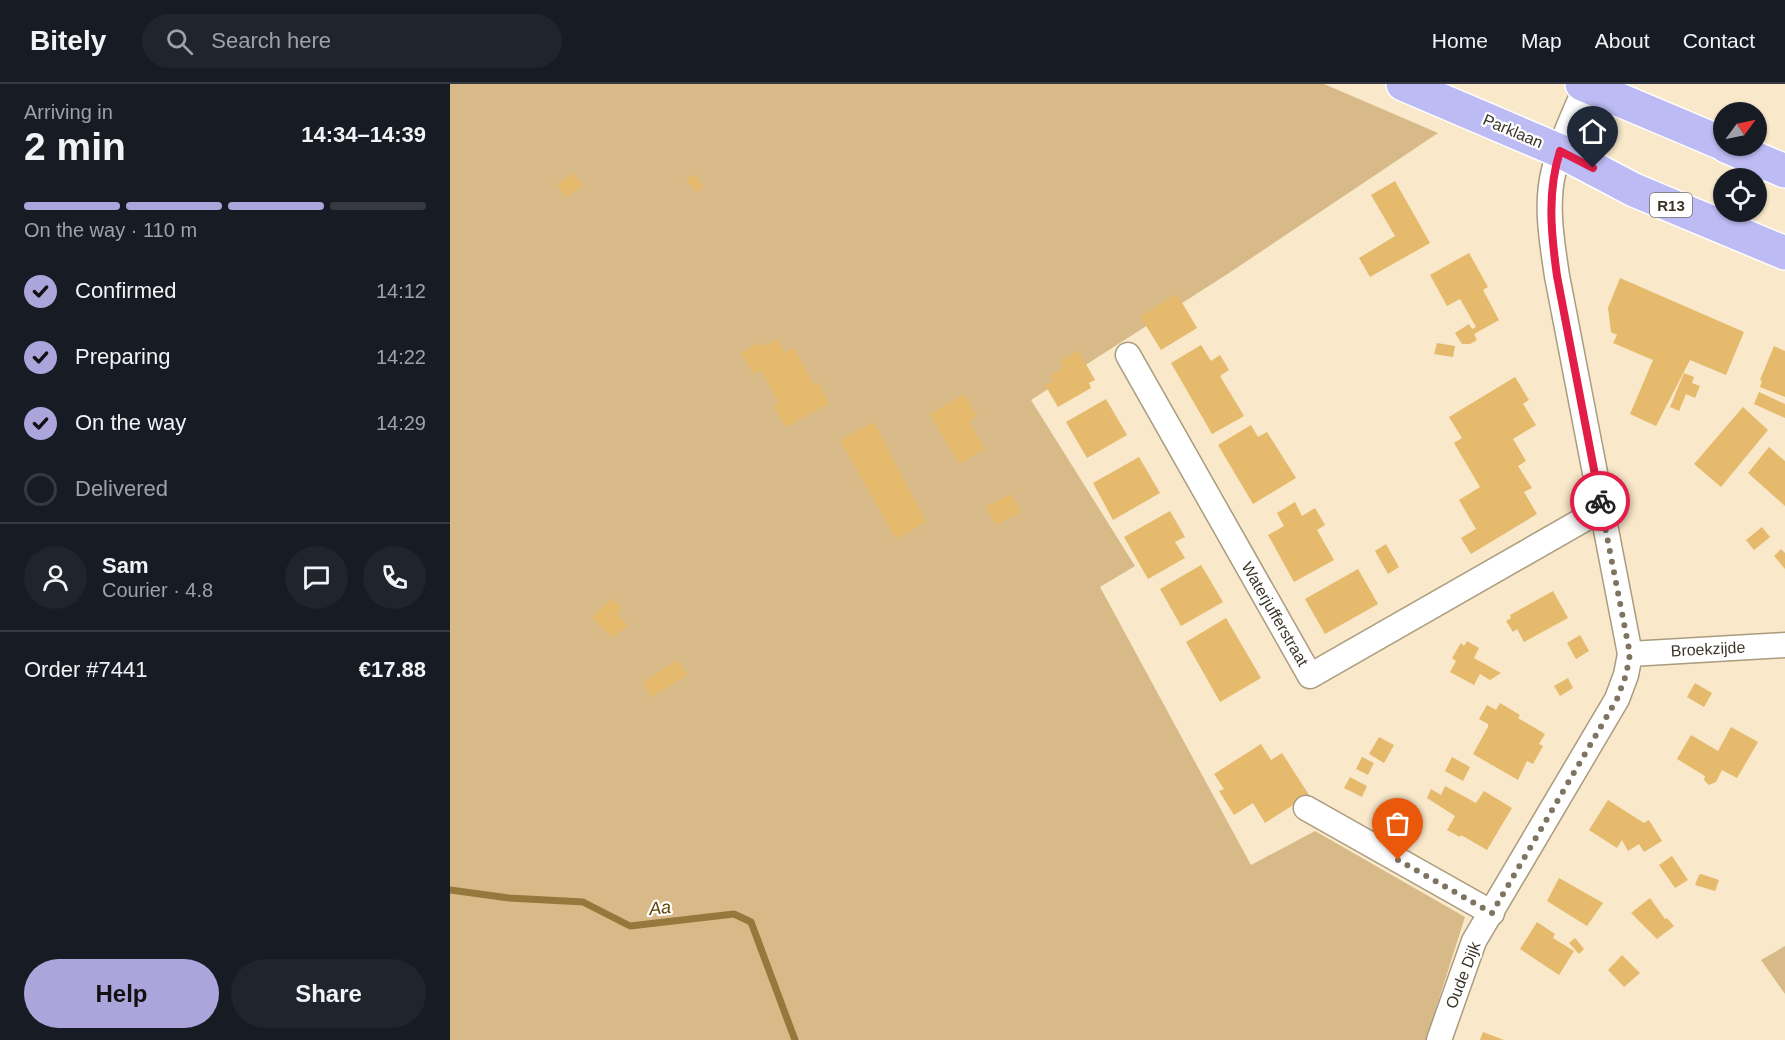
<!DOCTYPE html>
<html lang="en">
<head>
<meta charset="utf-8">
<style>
  body { margin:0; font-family:Arial,sans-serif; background:#20242c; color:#f1f3f6; height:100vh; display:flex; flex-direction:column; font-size:22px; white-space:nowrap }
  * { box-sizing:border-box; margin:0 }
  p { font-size:20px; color:#9ea1a6 }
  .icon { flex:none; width:33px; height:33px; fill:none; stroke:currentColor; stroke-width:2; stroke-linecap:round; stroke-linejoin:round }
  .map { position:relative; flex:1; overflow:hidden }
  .side { display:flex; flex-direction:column; background:#171b24; width:450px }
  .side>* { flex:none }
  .needle { width:39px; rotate:57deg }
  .buttons { position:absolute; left:1263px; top:18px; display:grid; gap:12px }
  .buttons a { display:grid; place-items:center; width:54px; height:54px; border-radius:50%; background:#171b24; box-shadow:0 2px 4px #0004; font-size:30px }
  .pin { position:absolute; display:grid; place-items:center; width:51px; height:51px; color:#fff; margin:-62px -26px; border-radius:50% 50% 50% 0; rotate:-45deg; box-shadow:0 0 6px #0007 }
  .pin .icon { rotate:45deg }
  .courier { position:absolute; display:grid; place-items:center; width:60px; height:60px; margin:-30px; border:4px solid #e11d48; border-radius:50%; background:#fff; color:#222; box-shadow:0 2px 8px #0007 }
  .overview em { font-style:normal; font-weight:600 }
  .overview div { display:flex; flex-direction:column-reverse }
  .overview { display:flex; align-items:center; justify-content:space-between; height:102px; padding:0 24px }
  h1 { font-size:39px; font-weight:600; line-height:45px }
  .bar { display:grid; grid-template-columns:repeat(4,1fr); gap:9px 6px; align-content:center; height:72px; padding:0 24px }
  .bar i { height:8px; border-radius:4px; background:#363941 }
  .bar .selected { background:#aba5dc }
  .bar p { grid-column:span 4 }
  .line { display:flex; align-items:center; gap:15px; padding:0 24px; border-top:2px solid #363941 }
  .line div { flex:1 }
  .round { display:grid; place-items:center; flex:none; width:63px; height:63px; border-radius:32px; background:#20242c }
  ol { padding:0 24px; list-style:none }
  li { display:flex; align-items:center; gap:18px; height:66px }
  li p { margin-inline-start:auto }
  li .icon { padding:6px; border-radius:50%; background:#aba5dc; color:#111; stroke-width:4 }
  li:last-child { color:#9ea1a6 }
  li i { width:33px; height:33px; border:3px solid #363941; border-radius:50% }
  .primary-button { display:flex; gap:12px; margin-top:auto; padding:12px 24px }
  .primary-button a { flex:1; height:69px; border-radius:36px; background:#aba5dc; color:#111; font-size:24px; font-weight:600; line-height:69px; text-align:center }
  .primary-button a+a { background:#20242c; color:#f1f3f6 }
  header { display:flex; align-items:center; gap:36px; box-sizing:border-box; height:84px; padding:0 30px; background:#171b24; border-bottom:2px solid #363941 }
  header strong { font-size:28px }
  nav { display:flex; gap:33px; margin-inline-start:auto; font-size:21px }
  .search { width:420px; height:54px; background:#20242c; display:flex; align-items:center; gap:15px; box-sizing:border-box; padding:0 21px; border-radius:33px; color:#9ea1a6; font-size:22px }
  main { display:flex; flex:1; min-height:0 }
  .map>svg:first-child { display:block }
</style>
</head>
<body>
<header>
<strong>Bitely</strong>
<div class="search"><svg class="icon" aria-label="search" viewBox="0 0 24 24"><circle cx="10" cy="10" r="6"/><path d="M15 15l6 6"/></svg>Search here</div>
<nav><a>Home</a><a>Map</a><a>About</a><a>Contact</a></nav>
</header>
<main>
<section class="side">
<div class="overview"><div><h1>2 min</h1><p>Arriving in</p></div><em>14:34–14:39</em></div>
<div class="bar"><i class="selected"></i><i class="selected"></i><i class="selected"></i><i></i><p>On the way · 110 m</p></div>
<ol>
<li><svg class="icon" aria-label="check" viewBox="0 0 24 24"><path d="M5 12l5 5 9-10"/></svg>Confirmed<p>14:12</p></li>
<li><svg class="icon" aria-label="check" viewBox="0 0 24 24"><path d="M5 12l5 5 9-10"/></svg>Preparing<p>14:22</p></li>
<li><svg class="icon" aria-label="check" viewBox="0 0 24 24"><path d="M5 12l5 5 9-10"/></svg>On the way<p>14:29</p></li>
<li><i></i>Delivered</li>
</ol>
<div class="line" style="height:108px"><a class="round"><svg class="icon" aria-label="person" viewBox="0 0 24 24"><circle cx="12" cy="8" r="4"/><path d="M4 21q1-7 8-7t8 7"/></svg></a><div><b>Sam</b><p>Courier · 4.8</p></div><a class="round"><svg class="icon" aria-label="chat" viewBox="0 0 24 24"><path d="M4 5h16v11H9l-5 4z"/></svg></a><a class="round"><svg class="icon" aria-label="phone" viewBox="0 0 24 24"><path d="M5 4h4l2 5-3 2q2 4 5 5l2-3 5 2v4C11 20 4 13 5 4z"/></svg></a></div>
<div class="line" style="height:78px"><div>Order #7441</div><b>€17.88</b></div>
<div class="primary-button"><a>Help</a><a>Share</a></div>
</section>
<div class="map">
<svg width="1335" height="956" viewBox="0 0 1335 956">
  <rect width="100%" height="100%" fill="#f9e8c9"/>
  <path fill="#d7ba88" d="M0,0H874L988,49L779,189L581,316L685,482L650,503L801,781L865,747L1015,833L976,956H0Z
    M1335,862V910L1311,876Z"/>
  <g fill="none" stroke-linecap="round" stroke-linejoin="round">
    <path stroke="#96783d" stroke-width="7" d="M0,806L59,814L133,818L180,842L284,830L301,838L345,956"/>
  </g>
  <path fill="#e5ba6c" d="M124,89L133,102L115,113L107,100Z
    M243,90L254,102L246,108L236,96Z
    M945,97L980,159L920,193L909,174L945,152L921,111Z
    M1019,169L1038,203L1033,206L1049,236L1024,250L1027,256L1020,260H1012L1005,249L1019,240L1022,245L1026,243L1010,215L997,222L980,191Z
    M1170,194L1294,248L1276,291L1240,276L1206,342L1180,330L1203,276L1163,259L1167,251L1161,248L1158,224Z
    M727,210L747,244L711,266L690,232Z
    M327,255L335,269L344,264L364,301L368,298L379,320L336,343L324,322L329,320L311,286L303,290L291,269L310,258L313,263Z
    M987,259L1005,262L1003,273L984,270Z
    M751,261L761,277L770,271L779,286L770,292L794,332L762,350L721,279Z
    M1324,262L1335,267V313L1310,303L1312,297L1310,296Z
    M628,266L645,296L639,299L641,304L608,323L595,301L604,297L601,291L614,283L610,277Z
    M1234,289L1244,293L1242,299L1250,302L1245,314L1236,310L1229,327L1220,323Z
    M1065,293L1079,316L1073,320L1086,341L1063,355L1076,377L1068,382L1082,404L1074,408L1087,430L1021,470L1011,454L1026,445L1009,416L1030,403L1004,359L1012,354L999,333Z
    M1309,308L1335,320V334L1304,320Z
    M514,310L527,332L519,337L535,365L509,380L480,330Z
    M656,315L677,351L637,374L616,338Z
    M1293,323L1318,346L1271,403L1244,380Z
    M424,338L476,438L446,455L390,356Z
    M801,341L808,353L817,348L846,394L803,420L768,361Z
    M1319,363L1335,377V422L1298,389Z
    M689,373L710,409L663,436L643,399Z
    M561,410L571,428L546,441L536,423Z
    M845,418L852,432L865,424L875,441L867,446L884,476L844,498L818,451L834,442L827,429Z
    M720,427L735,453L725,458L735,474L698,495L674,453Z
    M1312,443L1320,453L1304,466L1296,456Z
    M936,460L949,483L938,490L925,467Z
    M1331,465L1335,469V485L1324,472Z
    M751,481L773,518L731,542L710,505Z
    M908,485L928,520L875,550L855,515Z
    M1103,507L1118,534L1074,558L1067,545L1063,548L1056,537L1061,534L1060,531Z
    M162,514L172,524L166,529L178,541L163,554L142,534Z
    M776,534L811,594L770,618L736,558Z
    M1130,551L1139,567L1126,575L1117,559Z
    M1017,557L1029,564L1024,574L1051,589L1040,596L1030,590L1024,601L1000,588L1006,577L1002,574L1011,559L1014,562Z
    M228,576L237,591L202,613L193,598Z
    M1118,594L1123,604L1110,612L1104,602Z
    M1245,599L1262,609L1254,623L1237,613Z
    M1050,619L1070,631L1068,634L1095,650L1089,660L1093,662L1083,680L1077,677L1068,696L1023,670L1038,643V640L1029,635L1037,621L1046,626Z
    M1281,643L1308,658L1287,694L1272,686L1266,698L1259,701L1254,696L1255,692L1227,675L1241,651L1268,667Z
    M929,653L944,661L934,679L919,670Z
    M811,660L821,676L832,669L859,711L815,739L803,719L784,731L769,707L774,705L764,690Z
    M912,673L924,679L918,691L906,685Z
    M1002,673L1020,683L1013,697L995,687Z
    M900,693L917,702L912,713L894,704Z
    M995,702L1026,719L1034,707L1062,724L1037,766L1011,751L1010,753L997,746L1005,732L977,714L981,705L991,711Z
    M1158,716L1194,739L1199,736L1212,757L1194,768L1189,760L1178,767L1172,756L1167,764L1139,746Z
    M1222,772L1238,796L1225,804L1209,781Z
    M1251,790L1269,796L1265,807L1245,801L1249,791Z
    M1109,794L1153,819L1137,842L1097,817Z
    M1200,814L1215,835L1217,834L1224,842L1207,855L1181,829Z
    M1087,838L1105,850L1103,854L1124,867L1109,891L1070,865Z
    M1125,854L1134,865L1129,870L1119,859Z
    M1172,871L1190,889L1174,903L1158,886Z
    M1033,948L1054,956H1030Z"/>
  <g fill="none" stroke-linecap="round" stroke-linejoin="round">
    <g stroke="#ab9b7e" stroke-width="27">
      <path id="minor" d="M678,271L860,592L1152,425
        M1180,570L1335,561
        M856,724L1042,829
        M989,956L1024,857L1167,615L1176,591L1180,570L1107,192C1102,158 1095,120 1104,86C1111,57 1125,28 1137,0"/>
    </g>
    <g stroke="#fff" stroke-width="36">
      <path id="primary" d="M953,0L1110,67L1184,106L1335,169
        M1132,0L1274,60
        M1276,62L1335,87"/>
    </g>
    <use href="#minor" stroke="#fff" stroke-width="24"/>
    <use href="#primary" stroke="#bcbbf4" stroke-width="33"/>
  </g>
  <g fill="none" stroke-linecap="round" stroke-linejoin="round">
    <path stroke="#7e7461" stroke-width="6" stroke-dasharray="0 10.8" d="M948,776L1042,829L1167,615L1176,591L1180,570L1150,417"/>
    <path stroke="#e11d48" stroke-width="8" d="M1143,84L1110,67C1097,108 1101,149 1107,192L1150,417"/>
  </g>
  <g text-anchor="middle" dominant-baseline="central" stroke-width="4.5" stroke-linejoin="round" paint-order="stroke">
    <rect fill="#fff" stroke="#767269" stroke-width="1.5" x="1200" y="109" width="42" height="24" rx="4.5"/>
    <g font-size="15" font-weight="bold" fill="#3b3529">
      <text x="1221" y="121">R13</text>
    </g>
    <g font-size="16" fill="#3b3529" stroke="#fff">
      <text transform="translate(1063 47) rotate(23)">Parklaan</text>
      <text transform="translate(825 530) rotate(60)">Waterjufferstraat</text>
      <text transform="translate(1258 565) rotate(-3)">Broekzijde</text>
      <text transform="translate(1013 891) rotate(-69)">Oude Dijk</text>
    </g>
    <g font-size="18" font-style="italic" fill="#614403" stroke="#fff">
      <text transform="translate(210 824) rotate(-6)">Aa</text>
    </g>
  </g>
</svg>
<div class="buttons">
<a><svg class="needle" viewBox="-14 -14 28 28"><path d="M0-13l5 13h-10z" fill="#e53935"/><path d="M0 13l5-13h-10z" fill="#9ea1a6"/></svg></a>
<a><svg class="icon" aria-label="locate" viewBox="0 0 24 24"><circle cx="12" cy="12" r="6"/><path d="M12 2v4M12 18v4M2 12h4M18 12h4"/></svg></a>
</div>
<div class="pin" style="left:948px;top:776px;background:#ea580c"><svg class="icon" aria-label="bag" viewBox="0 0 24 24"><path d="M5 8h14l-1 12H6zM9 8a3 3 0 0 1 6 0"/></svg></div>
<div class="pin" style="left:1143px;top:84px;background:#1f2937"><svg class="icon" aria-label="home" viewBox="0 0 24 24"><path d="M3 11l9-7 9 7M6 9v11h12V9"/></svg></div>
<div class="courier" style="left:1150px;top:417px"><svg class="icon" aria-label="bike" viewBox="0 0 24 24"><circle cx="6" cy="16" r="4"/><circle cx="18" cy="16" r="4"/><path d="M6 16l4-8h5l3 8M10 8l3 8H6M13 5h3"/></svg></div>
</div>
</main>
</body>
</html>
